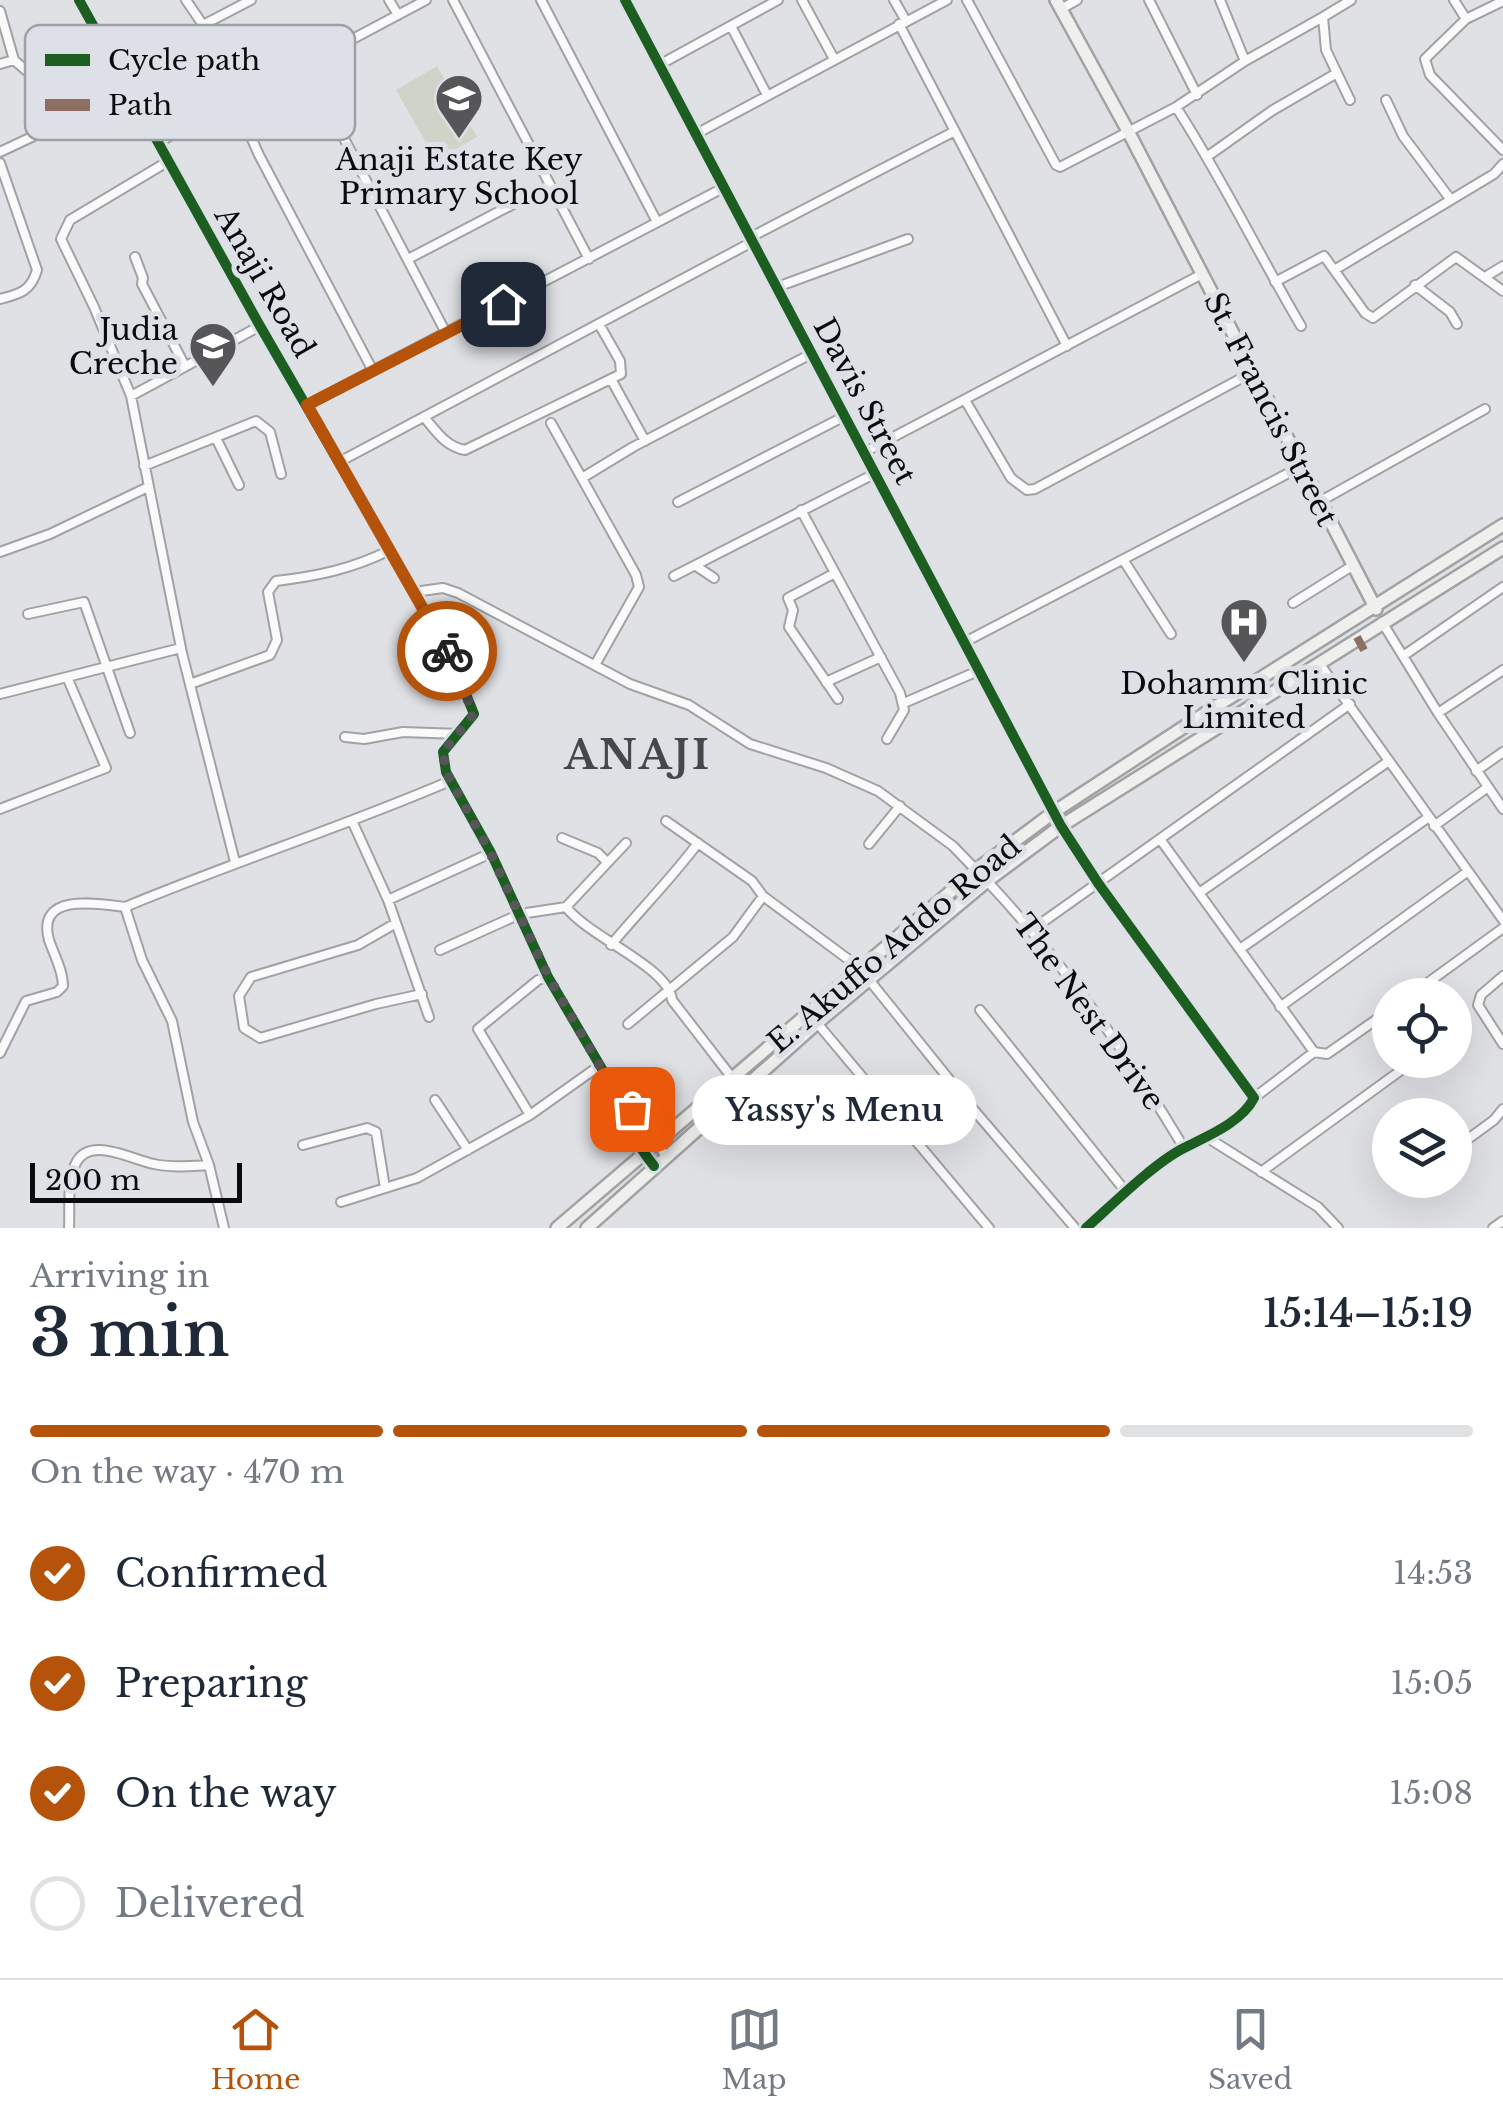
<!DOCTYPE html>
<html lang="en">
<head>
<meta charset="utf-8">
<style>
  body { margin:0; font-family:"Libre Baskerville",serif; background:#f6f6f7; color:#1f2937; height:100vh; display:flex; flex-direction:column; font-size:38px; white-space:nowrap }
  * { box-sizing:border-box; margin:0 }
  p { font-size:32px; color:#747a83 }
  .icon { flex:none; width:55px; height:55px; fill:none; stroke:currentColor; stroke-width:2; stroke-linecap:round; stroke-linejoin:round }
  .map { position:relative; height:1228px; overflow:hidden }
  .sheet { display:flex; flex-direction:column; background:#fff; flex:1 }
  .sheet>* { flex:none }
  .controls { position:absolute; left:1372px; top:978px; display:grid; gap:20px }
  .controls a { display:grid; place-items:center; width:100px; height:100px; border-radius:50%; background:#fff; box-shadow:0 10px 40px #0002; font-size:50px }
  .scale { position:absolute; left:30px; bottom:25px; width:212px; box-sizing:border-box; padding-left:10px; border:5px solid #0b0b0e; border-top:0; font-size:28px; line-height:35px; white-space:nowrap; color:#0b0b0e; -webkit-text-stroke:8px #dee0e7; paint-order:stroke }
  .pin { position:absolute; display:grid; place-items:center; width:85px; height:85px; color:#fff; margin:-42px; border-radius:20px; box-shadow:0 5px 15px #0006 }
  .courier { position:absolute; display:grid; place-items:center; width:100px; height:100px; margin:-50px; border:8px solid #b45309; border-radius:50%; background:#fff; color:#222; box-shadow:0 2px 12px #0007 }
  .bubble { position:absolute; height:70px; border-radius:35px; background:#fff; box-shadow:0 10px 40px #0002; font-size:32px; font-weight:600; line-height:70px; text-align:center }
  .head em { font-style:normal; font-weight:600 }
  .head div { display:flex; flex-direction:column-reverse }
  .head { display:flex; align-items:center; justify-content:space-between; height:170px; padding:0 30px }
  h1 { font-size:65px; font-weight:600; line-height:75px }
  .bar { display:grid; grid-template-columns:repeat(4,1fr); gap:15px 10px; align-content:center; height:120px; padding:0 30px }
  .bar i { height:12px; border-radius:8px; background:#e0e1e3 }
  .bar .selected { background:#b45309 }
  .bar p { grid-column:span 4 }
  ol { padding:0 30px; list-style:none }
  li { display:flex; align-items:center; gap:30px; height:110px }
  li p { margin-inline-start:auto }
  li .icon { padding:10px; border-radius:50%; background:#b45309; color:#fff; stroke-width:4 }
  li:last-child { color:#747a83 }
  li i { width:55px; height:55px; border:5px solid #e0e1e3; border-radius:50% }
  .tabs { display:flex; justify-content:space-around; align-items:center; height:140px; border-top:2px solid #e0e1e3; background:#fff; font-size:28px; color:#747a83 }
  .tabs a { display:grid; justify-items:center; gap:5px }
  .tabs .selected { color:#b45309 }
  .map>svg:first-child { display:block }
</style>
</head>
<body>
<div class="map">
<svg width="1503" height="1228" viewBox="0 0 1503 1228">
  <rect width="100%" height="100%" fill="#e0e1e5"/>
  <path fill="#d0d3c7" d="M437,66L477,137L436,160L396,90Z"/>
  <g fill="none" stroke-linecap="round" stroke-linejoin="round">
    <g stroke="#a2a2a5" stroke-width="12">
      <path id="street" d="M79,0L260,326L449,653L474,714L443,752L446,772L491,853L548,977L615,1091C622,1117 637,1145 654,1166
        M186,0L203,25L251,0
        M389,0L398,15
        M453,0L589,259
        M541,0L657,222
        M625,0L1061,826L1098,883L1254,1098C1241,1123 1207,1136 1184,1148C1154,1163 1112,1205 1086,1228
        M802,0L834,59
        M894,0L906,21
        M967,0L1056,165L1060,167L1176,107L1245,61L1220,0
        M1149,0L1197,95
        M1454,0L1466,19
        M1503,1L1466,19L1425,59L1430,75L1503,150
        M1061,9L1077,0
        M0,11L14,60
        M899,24L1067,346
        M731,26L767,95
        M1245,61L1323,17
        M0,64L14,60L29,73L53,127L98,111L129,90
        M305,64L446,333
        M659,65L778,0
        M1337,73L1326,50L1323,17L1351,0
        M1386,100L1403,136L1451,200
        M235,101L259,155L373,371
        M1176,107C1222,178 1258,253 1301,326
        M694,135L947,0
        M157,143L426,0
        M0,152L53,127
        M1208,156L1273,110L1337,73L1350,100
        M167,162L70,220L61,239L94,307L131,396L182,653L235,862
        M0,163L37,270C31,291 20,294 0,299
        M751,237L955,131
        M135,257L143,278L142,284L185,366
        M408,259L550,185
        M1336,269L1494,174L1503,164
        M1485,277L1503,266
        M1275,282L1324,256L1365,313L1373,318L1456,257L1503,291
        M1415,285L1450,312L1457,324
        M777,287L908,239
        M611,379L645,441
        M131,396L260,326
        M965,400L1011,478L1027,490L1035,489L1253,372
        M307,405L723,188
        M424,417C436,431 446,447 465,450L621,374L620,361L599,324
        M551,423L636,575L639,587L595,665
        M216,438L239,485
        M865,452L1202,274
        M339,462L754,241
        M144,466L256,421L270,432L281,474
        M582,478L633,447L811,354
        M678,502L845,416
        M1319,502L1485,409
        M801,510L900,693L904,710L887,739
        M0,552L50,534L148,487
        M1124,561L1171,634
        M696,566L714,578
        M835,573L788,598L793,610L789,627L838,699
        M674,576L876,473
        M414,592L443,588L458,593L630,684L689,705L750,744L826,768L878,791L953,846L976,870
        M1293,603L1352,566
        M28,614L84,602L130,733
        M1382,622L1438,713L1503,809
        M963,643L1302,466
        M1403,656L1503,587
        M1319,663L1503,920
        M826,682L881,657
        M190,684L270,655L277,640L268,592L276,581C318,576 352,569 390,550
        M0,694L181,648
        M904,703L978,671
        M1438,713L1503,670
        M345,737L364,739L403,732L460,734
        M1476,771L1503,752
        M0,809L106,768L67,677
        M666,821L752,881L763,896L860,968
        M353,823L388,900L429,1017
        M1434,826L1488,787
        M562,838L598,853L606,861
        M1160,839L1314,1052
        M869,844L900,806
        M987,881C1062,961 1128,1054 1184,1148
        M1199,893L1389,761
        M388,900L491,853
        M566,907C590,938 669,967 672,1000L733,1079
        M396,923L358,945L251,977L239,996L244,1028L260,1038L376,1004L422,994
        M1033,929L1350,704
        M611,945C640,910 671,879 698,843
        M1240,949L1429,817
        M440,950L520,914L566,907L626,843
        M1503,976L1481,995L1478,1005L1503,1044
        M870,981L973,1109L1075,1228
        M1411,995L1503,928
        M1280,1007L1467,872
        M980,1010L1126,1192
        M817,1023L989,1228
        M628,1024L733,937L763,896
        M0,1053L26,1001L57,992L63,986C63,970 54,955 49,940C36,893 96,903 125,907
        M617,1096L624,1098L666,1156
        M1254,1098L1314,1052L1327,1054L1390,1010
        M435,1100L468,1150
        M530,1115L478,1029L538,980L548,977
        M1208,1138L1318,1207L1338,1228
        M1464,1142L1494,1120L1503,1109
        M303,1145L367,1128L376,1132L385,1188
        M1261,1172L1415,1060
        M341,1202L417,1178L530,1115L599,1066
        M69,1228C70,1209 67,1183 75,1165C88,1134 132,1160 154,1164C171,1168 191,1166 209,1165
        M224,1228L209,1165L193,1122L172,1021L142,960L125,907C233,862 343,827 450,781
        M1493,1228L1503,1221"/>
    </g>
    <g stroke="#a2a2a5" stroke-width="16">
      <path id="secondary" d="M1056,0L1128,131L1376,609
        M557,1228L976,870L1054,812L1193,721L1503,525
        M587,1228L817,1023L987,881L1061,826L1503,548"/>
    </g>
    <use href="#street" stroke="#fafafb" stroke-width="8"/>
    <use href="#secondary" stroke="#efefed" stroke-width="11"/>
    <path stroke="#8d6e63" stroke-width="8" stroke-dasharray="15 8" stroke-linecap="butt" d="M1357,637L1365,652"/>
    <g stroke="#dee0e7" stroke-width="16">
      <path id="cycleway" d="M79,0L260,326L449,653L474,714L443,752L446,772L491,853L548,977L615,1091C622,1117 637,1145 654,1166
        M625,0L1061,826L1098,883L1254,1098C1241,1123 1207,1136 1184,1148C1154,1163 1112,1205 1086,1228"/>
    </g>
    <use href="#cycleway" stroke="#1b5e20" stroke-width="10"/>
  </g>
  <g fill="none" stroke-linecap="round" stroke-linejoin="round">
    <path stroke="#565659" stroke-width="10" stroke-dasharray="0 18" d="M447,651L474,714L443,752L446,772L490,852L548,976L617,1096L632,1109"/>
    <path stroke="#b45309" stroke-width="12" d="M447,651L307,405L503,304"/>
  </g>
  <defs>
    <g id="school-pin" transform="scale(2.5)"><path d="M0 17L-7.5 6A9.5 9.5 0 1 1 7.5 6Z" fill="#565659" stroke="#dee0e7"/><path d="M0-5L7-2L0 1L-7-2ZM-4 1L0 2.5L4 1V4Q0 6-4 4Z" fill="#fff"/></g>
    <g id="hospital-pin" transform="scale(2.5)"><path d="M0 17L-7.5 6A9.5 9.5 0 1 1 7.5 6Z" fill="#565659" stroke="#dee0e7"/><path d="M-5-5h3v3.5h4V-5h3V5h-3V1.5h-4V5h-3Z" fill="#fff"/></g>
  </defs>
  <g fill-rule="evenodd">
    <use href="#school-pin" x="459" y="98"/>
    <use href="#school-pin" x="213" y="346"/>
    <use href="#hospital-pin" x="1244" y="622"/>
  </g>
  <g text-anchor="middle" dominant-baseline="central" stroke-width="10" stroke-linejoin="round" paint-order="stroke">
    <g font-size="30" fill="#0b0b0e" stroke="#dee0e7">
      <text x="459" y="159">Anaji Estate Key<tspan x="459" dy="34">Primary School</tspan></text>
      <text x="178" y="329" text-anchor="end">Judia<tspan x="178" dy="34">Creche</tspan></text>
      <text x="1244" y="683">Dohamm Clinic<tspan x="1244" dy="34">Limited</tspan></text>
    </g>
    <g font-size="30" fill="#0b0b0e" stroke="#dee0e7">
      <text transform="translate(265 282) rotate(60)">Anaji Road</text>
      <text transform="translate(865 401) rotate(62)">Davis Street</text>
      <text transform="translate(1271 409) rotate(63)">St. Francis Street</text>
      <text transform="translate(894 944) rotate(-40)">E. Akuffo Addo Road</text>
      <text transform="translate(1089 1012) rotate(54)">The Nest Drive</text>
    </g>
    <g font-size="40" font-weight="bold" letter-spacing="2.5" fill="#46474d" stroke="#dee0e7">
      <text x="638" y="755">ANAJI</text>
    </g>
  </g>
  <rect x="25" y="25" width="330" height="115" rx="15" fill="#dee0e7" stroke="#9fa0a6" stroke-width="2.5"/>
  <rect x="45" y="54" width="45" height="12" fill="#1b5e20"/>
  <rect x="45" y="99" width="45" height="12" fill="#8d6e63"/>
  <g font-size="28" fill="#0b0b0e">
    <text x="108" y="70">Cycle path</text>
    <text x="108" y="115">Path</text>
  </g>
</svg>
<div class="controls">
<a><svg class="icon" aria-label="locate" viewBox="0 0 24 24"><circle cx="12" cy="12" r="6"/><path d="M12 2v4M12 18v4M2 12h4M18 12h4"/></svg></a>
<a><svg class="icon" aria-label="layers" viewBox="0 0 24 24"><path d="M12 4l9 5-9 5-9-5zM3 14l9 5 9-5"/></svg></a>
</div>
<div class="scale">200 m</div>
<div class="pin" style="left:632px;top:1109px;background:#ea580c"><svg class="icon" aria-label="bag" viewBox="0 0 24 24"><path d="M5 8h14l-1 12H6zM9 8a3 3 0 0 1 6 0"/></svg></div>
<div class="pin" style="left:503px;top:304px;background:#1f2937"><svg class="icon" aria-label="home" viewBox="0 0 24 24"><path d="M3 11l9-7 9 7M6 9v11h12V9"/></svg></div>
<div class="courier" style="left:447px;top:651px"><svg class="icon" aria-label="bike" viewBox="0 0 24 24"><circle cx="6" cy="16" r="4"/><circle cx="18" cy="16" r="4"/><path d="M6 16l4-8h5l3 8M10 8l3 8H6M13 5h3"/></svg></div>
<div class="bubble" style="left:692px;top:1075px;width:285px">Yassy's Menu</div>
</div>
<section class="sheet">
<div class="head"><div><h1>3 min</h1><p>Arriving in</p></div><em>15:14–15:19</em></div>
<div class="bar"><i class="selected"></i><i class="selected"></i><i class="selected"></i><i></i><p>On the way · 470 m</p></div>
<ol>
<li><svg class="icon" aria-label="check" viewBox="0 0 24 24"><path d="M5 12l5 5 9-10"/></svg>Confirmed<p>14:53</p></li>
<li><svg class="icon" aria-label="check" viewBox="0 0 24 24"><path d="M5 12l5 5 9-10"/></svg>Preparing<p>15:05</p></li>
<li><svg class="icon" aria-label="check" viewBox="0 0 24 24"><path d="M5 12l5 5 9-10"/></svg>On the way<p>15:08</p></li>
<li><i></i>Delivered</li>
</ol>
</section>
<nav class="tabs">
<a class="selected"><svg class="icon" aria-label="home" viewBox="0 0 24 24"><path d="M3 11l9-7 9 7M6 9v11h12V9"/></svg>Home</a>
<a><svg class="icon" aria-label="map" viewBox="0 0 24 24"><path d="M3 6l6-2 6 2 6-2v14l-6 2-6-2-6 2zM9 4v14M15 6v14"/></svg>Map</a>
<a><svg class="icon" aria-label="saved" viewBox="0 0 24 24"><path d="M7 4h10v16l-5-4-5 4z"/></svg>Saved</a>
</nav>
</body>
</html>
